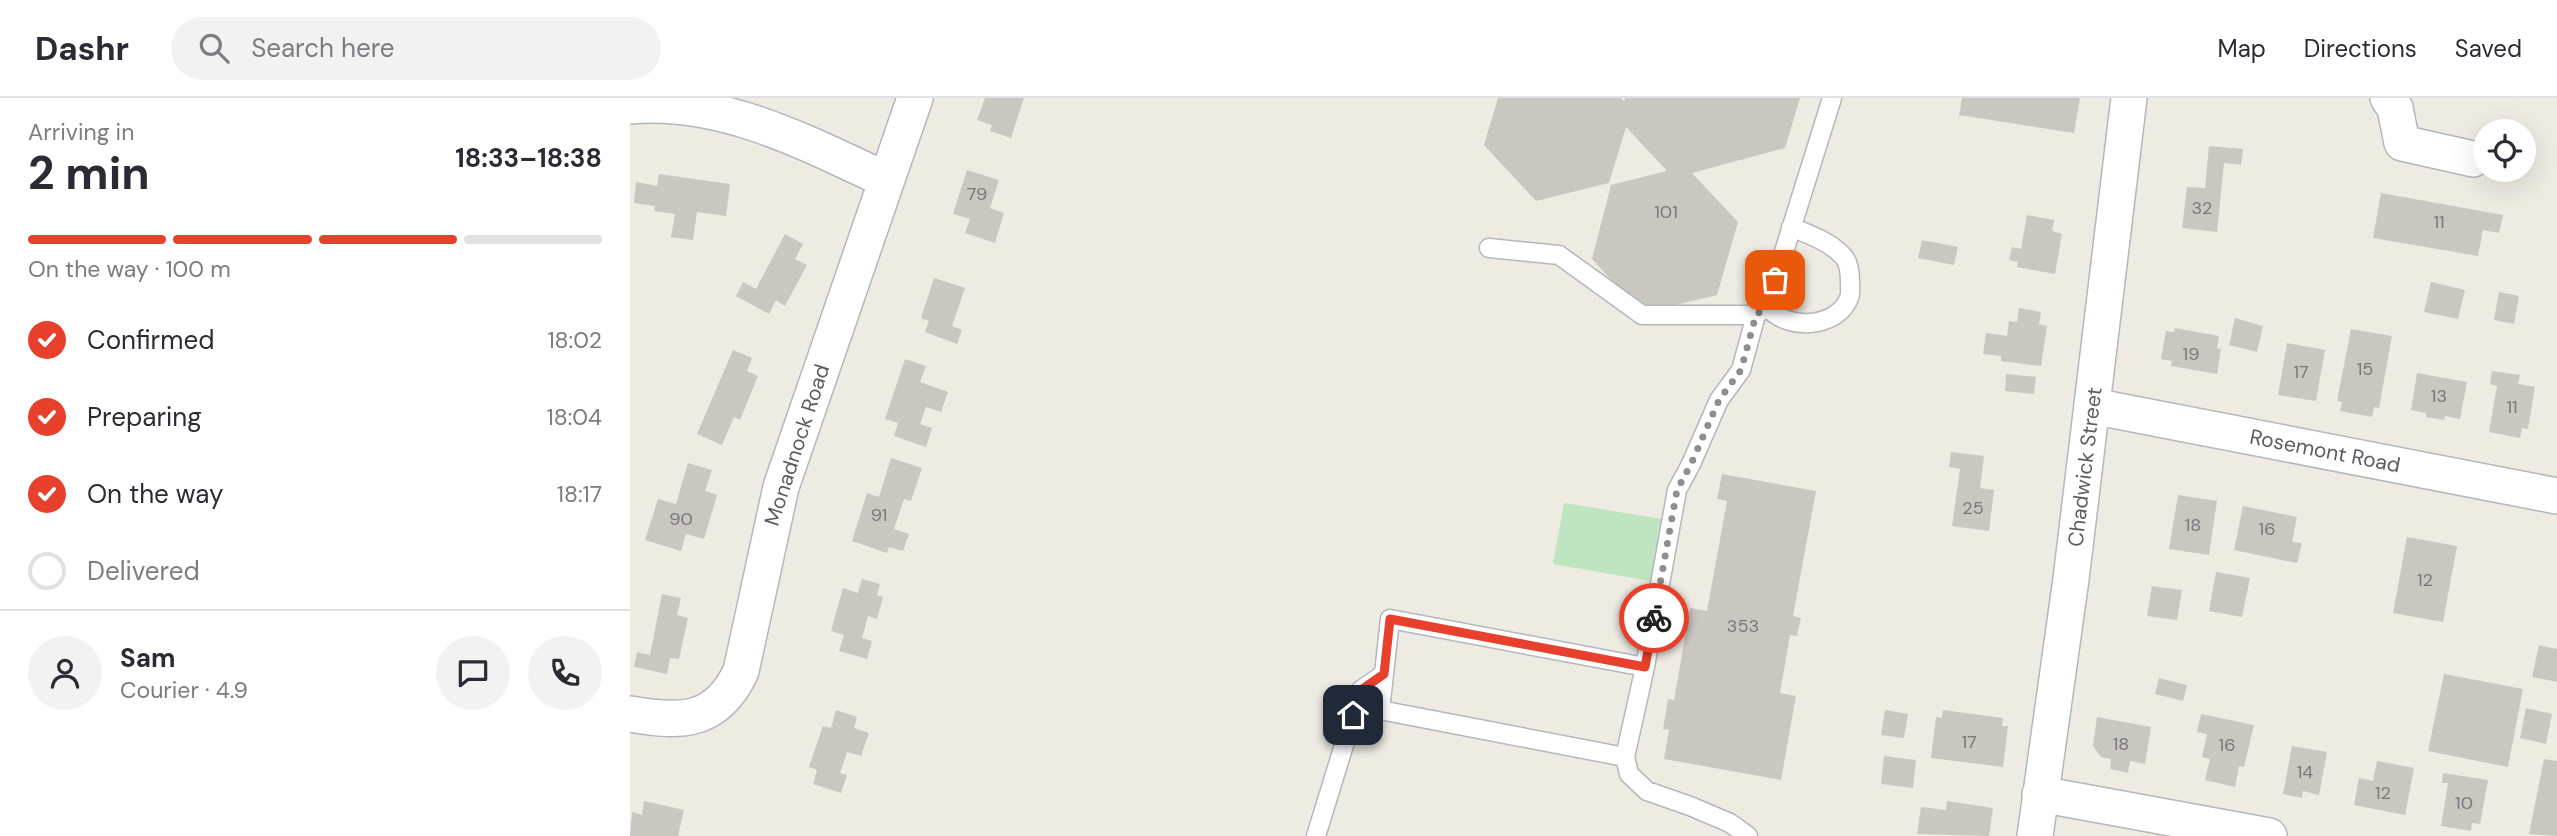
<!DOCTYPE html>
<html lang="en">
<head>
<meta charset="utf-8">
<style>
  body { margin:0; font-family:"DM Sans",sans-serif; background:#f2f2f3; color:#2b2b33; height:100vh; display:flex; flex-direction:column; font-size:26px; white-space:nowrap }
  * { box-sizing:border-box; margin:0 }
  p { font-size:23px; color:#7c7c81 }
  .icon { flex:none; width:38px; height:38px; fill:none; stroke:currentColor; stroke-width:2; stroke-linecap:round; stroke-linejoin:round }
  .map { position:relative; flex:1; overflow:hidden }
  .panel { display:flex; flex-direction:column; background:#fff; width:630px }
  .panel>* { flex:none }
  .tools { position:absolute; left:1843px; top:21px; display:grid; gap:14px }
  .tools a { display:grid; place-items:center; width:63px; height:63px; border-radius:50%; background:#fff; box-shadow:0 7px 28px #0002; font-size:35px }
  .pin { position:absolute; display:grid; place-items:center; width:60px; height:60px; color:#fff; margin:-30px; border-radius:14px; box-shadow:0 4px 10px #0006 }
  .courier { position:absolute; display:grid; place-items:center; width:70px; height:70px; margin:-35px; border:5px solid #e7402d; border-radius:50%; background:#fff; color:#222; box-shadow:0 2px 9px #0007 }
  .summary em { font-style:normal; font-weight:700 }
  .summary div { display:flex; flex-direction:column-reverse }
  .summary { display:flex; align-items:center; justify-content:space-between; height:119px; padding:0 28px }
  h1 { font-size:46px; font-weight:700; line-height:52px }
  .bar { display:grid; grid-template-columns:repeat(4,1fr); gap:10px 7px; align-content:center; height:84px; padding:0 28px }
  .bar i { height:9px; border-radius:5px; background:#e1e1e2 }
  .bar .on { background:#e7402d }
  .bar p { grid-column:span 4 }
  .line { display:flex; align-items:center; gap:18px; padding:0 28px; border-top:2px solid #e1e1e2 }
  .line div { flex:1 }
  .round { display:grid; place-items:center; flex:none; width:74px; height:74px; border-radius:37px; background:#f2f2f3 }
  ol { padding:0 28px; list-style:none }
  li { display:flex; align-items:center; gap:21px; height:77px }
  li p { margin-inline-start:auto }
  li .icon { padding:7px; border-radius:50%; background:#e7402d; color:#fff; stroke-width:4 }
  li:last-child { color:#7c7c81 }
  li i { width:38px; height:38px; border:4px solid #e1e1e2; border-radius:50% }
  header { display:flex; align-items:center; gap:42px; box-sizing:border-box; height:98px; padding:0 35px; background:#fff; border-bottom:2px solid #e1e1e2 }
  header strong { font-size:33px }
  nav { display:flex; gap:38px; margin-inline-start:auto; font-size:24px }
  .search { width:490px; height:63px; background:#f2f2f3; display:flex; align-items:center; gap:18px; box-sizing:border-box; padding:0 24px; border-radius:38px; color:#7c7c81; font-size:26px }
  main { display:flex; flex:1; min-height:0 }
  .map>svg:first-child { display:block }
</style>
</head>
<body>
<header>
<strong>Dashr</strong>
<div class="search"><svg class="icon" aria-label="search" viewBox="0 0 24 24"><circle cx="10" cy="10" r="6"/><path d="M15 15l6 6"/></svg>Search here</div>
<nav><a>Map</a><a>Directions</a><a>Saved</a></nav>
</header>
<main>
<section class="panel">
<div class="summary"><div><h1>2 min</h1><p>Arriving in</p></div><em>18:33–18:38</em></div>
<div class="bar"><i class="on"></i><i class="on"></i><i class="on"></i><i></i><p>On the way · 100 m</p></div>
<ol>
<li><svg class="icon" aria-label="check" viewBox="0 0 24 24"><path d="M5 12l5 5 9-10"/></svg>Confirmed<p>18:02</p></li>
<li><svg class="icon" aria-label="check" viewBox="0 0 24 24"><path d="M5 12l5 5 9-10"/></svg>Preparing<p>18:04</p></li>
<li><svg class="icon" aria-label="check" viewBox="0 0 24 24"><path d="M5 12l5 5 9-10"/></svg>On the way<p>18:17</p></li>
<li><i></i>Delivered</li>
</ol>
<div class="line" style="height:126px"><a class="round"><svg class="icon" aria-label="person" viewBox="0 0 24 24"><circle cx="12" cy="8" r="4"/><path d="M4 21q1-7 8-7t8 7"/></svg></a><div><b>Sam</b><p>Courier · 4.9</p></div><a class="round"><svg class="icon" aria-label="chat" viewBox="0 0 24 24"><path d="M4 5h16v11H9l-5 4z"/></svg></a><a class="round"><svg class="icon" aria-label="phone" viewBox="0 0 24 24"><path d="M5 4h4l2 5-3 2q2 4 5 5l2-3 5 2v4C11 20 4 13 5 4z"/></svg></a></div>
</section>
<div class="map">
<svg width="1927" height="738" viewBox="0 0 1927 738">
  <rect width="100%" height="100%" fill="#edebe2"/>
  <path fill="#bee5bf" d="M934,405L1032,421L1021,483L923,466Z"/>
  <path fill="#cac7c1" d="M355,0H394L381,40L360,33L362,27L347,22Z
    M868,0H991L994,3L995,0H1170L1155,50L1062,75L1108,124L1087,197L1012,215L962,161L981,87L1037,73L996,29L979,85L906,103L854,47Z
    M1332,0H1450L1444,35L1329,17Z
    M1579,48L1613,51L1611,67L1594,65L1587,134L1552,130L1557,89L1575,90Z
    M337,72L369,82L360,110L374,115L365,145L335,135L340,121L323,116Z
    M29,76L100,86L96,118L67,114L63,142L41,139L45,116L24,113L25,108L4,105L6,84L27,88Z
    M1751,95L1873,117L1869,135L1853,132L1848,158L1743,140Z
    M1397,117L1424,122L1422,133L1432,136L1425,176L1387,169L1388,164L1379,162L1382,149L1391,151Z
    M155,136L173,146L165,161L177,167L155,208L146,202L139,216L106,198L113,184L126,191Z
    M1292,142L1328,149L1324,167L1288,160Z
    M304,180L335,190L322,228L332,232L327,246L295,234L299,223L291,220Z
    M1801,184L1835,192L1828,221L1794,214Z
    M1869,194L1889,198L1884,226L1864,222Z
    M1389,210L1411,214L1409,226L1417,228L1411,268L1371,263V258L1353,256L1356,235L1377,238L1379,223L1387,224Z
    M1605,220L1633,228L1627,254L1599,247Z
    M1545,230L1589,238L1587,250L1591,251L1587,276L1541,268L1542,263L1531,261L1536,233L1544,234Z
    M1721,231L1762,238L1749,310L1744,309L1742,319L1710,313L1712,304L1707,303Z
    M1657,245L1695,252L1686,303L1648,297Z
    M103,252L122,260L117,273L128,278L110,322L104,319L92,347L67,336Z
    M275,261L296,268L290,284L318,294L311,314L296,309L290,326L302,330L296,349L264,338L268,325L255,321Z
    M1862,273L1890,277L1888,286L1905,289L1898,331L1892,330L1890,340L1859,334L1867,288L1860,286Z
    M1787,275L1837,284L1830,321L1815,318L1814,322L1796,319V315L1781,312Z
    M1376,276L1406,279L1404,296L1375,293Z
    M1321,354L1354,358L1350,390L1364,392L1359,433L1322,428L1330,371L1319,369Z
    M261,360L292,370L281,403L274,401L264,431L279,436L273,453L259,449L257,455L222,443L237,395L249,399Z
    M58,365L82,372L75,393L87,397L74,441L56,436L51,453L15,442L28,401L46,406Z
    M1092,376L1186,393L1163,518L1171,520L1167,538L1160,537L1150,595L1166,598L1151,682L1034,661L1039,632L1033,631L1038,601L1044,602L1060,510L1077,513L1097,403L1087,401Z
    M1548,397L1587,403L1579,457L1539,451Z
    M1613,408L1667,419L1662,444L1672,445L1667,465L1604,452Z
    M1777,439L1827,448L1813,524L1763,515Z
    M1586,474L1620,480L1612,519L1579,513Z
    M232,481L250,486L247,497L253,499L247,521L238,518L232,540L242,543L237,561L209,553L214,537L201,533L213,490L228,495Z
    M1522,488L1552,492L1547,522L1517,518Z
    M32,496L51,500L47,517L58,520L49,561L40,560L37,576L4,569L7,554L20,557Z
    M1909,547L1927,551V584L1902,579Z
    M1814,576L1893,591L1878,669L1798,653Z
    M1529,580L1557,587L1553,603L1525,596Z
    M1896,610L1922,616L1916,646L1890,640Z
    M206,612L227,619L224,630L239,635L231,658L217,654L210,675L217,677L211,695L183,686L187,672L179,669L193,628L201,630Z
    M1255,612L1278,616L1274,640L1251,637Z
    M1313,612L1373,620L1372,628H1378L1373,669L1301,660L1306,619L1312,620Z
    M1571,616L1624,627L1614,669L1609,668L1605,689L1575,682L1580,661L1572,659L1577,636L1567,634Z
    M1467,619L1521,629L1515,666L1500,663L1498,675L1480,671L1481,661L1471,659L1463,648Z
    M1662,648L1697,654L1689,697L1673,693L1672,700L1653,696Z
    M1254,658L1286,662L1283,690L1251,686Z
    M1914,661L1927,663V738L1899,736Z
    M1747,663L1784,670L1775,717L1724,707L1729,680L1743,683Z
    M1813,675L1858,682L1850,726L1842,725L1841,733L1811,728L1818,685H1812Z
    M14,703L54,712L48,738H0L2,714L12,717Z
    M1317,703L1363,710L1359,738L1287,736L1291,709L1316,712Z"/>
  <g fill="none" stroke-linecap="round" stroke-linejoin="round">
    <g stroke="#b4b7bc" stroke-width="21">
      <path id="lane" d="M859,150L929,157L1012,217H1126L1137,208L1202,0
        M1137,208C1155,233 1207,231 1219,200C1221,195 1220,189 1220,184C1220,176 1219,164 1213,158C1199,143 1180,137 1161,129
        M1015,569L1047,392L1061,366L1089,302L1111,272L1126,217
        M754,576L750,612L995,659
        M686,738L731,592L754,576L760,521L1015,569L995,659L999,676L1017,693L1060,708L1100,725L1118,738"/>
    </g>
    <g stroke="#b4b7bc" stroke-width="38">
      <path id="street" d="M1758,0L1765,10L1772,45L1843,61
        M0,8C92,0 175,44 256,82
        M1462,308L1927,398
        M0,616C51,625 87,625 111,573L151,389L285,0
        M1410,696L1639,738
        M1405,738L1441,481L1499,0"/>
    </g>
    <use href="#lane" stroke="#fff" stroke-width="18"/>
    <use href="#street" stroke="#fff" stroke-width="35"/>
  </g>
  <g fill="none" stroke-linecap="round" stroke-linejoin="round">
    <path stroke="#8d8f8f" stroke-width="7" stroke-dasharray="0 12.6" d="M1024,520L1047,392L1061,366L1089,302L1111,272L1126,217L1137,208L1145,182"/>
    <path stroke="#e7402d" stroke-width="9" d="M723,617L731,592L754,576L760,521L1015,569L1024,520"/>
  </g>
  <g text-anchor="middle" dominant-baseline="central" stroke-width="7" stroke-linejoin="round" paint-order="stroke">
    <g font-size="18" fill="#76787a">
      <text x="347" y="96">79</text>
      <text x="1572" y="110">32</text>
      <text x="1036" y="114">101</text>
      <text x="1809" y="124">11</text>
      <text x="1561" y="256">19</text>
      <text x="1735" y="271">15</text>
      <text x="1671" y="274">17</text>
      <text x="1809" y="298">13</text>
      <text x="1882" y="309">11</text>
      <text x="1343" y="410">25</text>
      <text x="249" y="417">91</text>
      <text x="51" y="421">90</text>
      <text x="1563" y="427">18</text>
      <text x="1637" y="431">16</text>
      <text x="1795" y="482">12</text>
      <text x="1113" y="528">353</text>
      <text x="1339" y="644">17</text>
      <text x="1491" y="646">18</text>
      <text x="1597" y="647">16</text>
      <text x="1675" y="674">14</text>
      <text x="1753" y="695">12</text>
      <text x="1834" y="705">10</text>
    </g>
    <g font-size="21" fill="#5a5e62" stroke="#fff">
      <text transform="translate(167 347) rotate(-72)">Monadnock Road</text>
      <text transform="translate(1695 353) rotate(11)">Rosemont Road</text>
      <text transform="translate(1455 369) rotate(-83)">Chadwick Street</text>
    </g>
  </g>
</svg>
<div class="tools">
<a><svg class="icon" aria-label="locate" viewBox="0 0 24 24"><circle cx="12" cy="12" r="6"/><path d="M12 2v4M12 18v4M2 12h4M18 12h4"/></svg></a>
</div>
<div class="pin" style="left:1145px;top:182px;background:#ea580c"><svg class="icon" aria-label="bag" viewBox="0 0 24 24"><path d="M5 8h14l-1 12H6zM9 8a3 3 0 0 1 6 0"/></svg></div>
<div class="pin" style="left:723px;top:617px;background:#1f2937"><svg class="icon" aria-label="home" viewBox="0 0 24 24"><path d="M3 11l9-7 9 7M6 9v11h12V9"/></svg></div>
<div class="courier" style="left:1024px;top:520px"><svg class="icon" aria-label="bike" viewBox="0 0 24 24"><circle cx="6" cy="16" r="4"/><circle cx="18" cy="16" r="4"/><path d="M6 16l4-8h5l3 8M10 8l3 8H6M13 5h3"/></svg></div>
</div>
</main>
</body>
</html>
